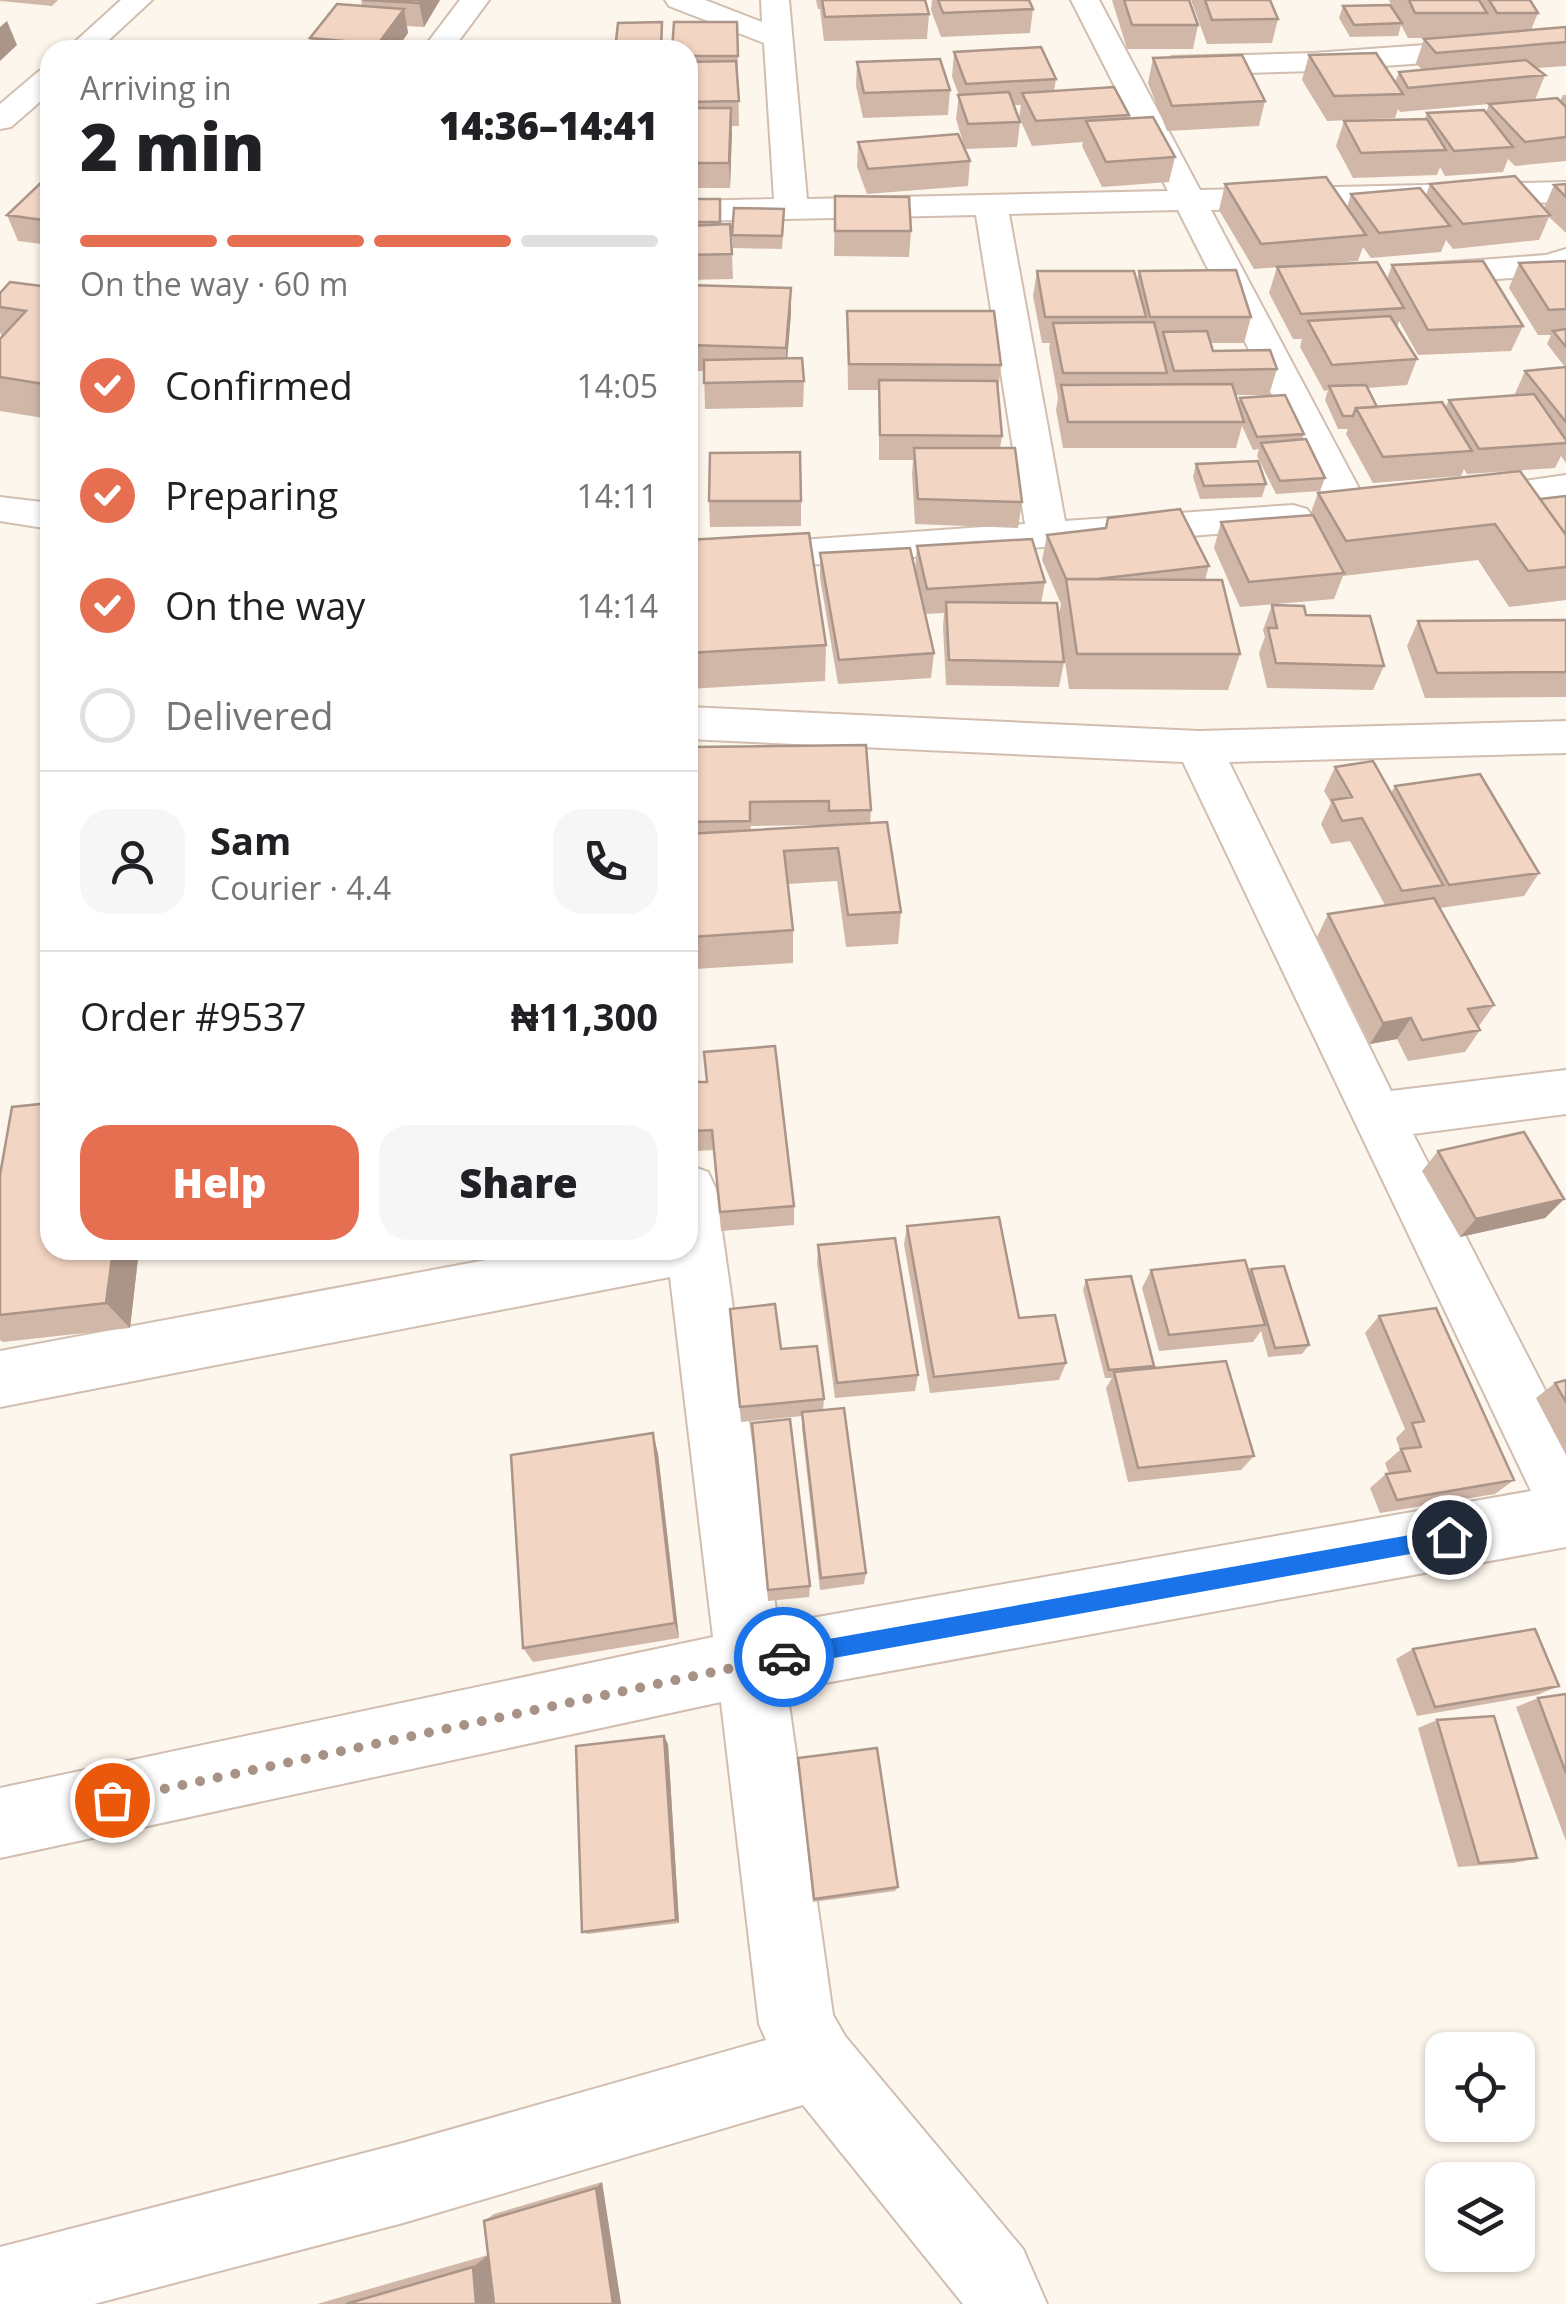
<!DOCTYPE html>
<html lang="en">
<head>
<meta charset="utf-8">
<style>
  body { margin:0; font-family:"Open Sans",sans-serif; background:#f6f6f6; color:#202124; height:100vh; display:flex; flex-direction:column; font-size:38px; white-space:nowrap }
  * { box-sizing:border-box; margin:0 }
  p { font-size:32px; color:#757577 }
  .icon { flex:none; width:55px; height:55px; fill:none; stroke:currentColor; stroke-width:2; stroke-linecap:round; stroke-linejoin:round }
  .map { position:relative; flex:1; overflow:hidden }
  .side { position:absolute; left:40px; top:40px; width:658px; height:1220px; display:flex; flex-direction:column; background:#fff; border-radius:30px; box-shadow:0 2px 8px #0004 }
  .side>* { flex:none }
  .buttons { position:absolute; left:1425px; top:2032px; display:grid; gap:20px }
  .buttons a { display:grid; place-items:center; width:110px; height:110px; border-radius:20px; background:#fff; box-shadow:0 2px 8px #0004; font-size:50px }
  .pin { position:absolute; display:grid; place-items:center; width:85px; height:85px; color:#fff; margin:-42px; border:5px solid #fff; border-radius:50%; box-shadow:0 2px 10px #0007 }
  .courier { position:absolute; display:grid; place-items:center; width:100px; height:100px; margin:-50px; border:8px solid #1a73e8; border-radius:50%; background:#fff; color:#222; box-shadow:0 2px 12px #0007 }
  .overview em { font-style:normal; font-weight:800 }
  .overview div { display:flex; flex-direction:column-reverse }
  .overview { display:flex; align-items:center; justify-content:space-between; height:170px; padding:0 40px }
  h1 { font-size:65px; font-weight:800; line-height:75px }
  .bar { display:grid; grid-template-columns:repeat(4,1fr); gap:15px 10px; align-content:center; height:120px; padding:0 40px }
  .bar i { height:12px; border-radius:8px; background:#e0e0e0 }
  .bar .selected { background:#e76f51 }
  .bar p { grid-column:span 4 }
  .line { display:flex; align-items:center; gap:25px; padding:0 40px; border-top:2px solid #e0e0e0 }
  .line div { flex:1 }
  .round { display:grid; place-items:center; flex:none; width:105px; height:105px; border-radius:30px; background:#f6f6f6 }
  ol { padding:0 40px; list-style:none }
  li { display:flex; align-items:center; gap:30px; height:110px }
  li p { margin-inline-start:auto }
  li .icon { padding:10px; border-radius:50%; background:#e76f51; color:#fff; stroke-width:4 }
  li:last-child { color:#757577 }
  li i { width:55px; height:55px; border:5px solid #e0e0e0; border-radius:50% }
  .button { display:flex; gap:20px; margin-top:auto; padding:20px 40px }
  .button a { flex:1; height:115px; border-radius:30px; background:#e76f51; color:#fff; font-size:40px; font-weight:800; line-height:115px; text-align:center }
  .button a+a { background:#f6f6f6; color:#202124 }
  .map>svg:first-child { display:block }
</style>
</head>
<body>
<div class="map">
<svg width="1566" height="2304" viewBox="0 0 1566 2304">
  <rect width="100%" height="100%" fill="#fdf6ec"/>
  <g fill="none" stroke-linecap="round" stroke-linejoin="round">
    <g stroke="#d1beb0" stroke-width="4">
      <path id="minor" d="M121,0H152L98,50H66Z
        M460,0H489L452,50H422Z
        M665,0H705L762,22L761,0H789L807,199L1168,191L1071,0H1099L1200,190L1566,182V202L1211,210L1372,513L1366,522L1352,526L1338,522L1332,513L1178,210L1009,214L1065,521L1293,505L1307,509L1313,518L1307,527L688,574V548L1025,524L976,215L688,221V201L774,199L764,43L669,6Z
        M1566,35V53L1314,71L1172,75L1157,66L1172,57L1314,53Z
        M50,68V93L11,127L0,129V104L39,71Z
        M1566,249V272L1553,275L1411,285L1399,282L1394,275L1399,268L1411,265L1546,255Z
        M1566,475V499L1463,514L1449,511L1443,502L1449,493L1463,490Z
        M0,497L50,503V529L0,521Z
        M688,707L1199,731L1566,721V753L1229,762L1391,1091L1566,1070V1114L1413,1134L1566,1431V1547L787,1690L833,2015L845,2036L1023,2249L1047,2304H963L803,2105L403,2223L94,2304H0V2247L403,2143L766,2040L759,2024L721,1702L0,1858V1788L713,1637L670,1277L0,1407V1351L539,1250H688V1165L708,1172L716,1189L778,1624L1531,1491L1183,762L688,739Z"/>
    </g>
    <use href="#minor" fill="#fff" fill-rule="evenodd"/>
  </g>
  <path fill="#d1b7a8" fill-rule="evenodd" d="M0,0H58L52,6L1,1L3,5Z
    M361,0H440L424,27L407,26L408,33L396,50H312L310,38L362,6Z
    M816,0H925L929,14L927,39L824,41L820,9H818Z
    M932,0H1029L1033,9L1030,33L941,37L931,10Z
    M1112,0H1189L1198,25L1193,49H1127Z
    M1191,0H1270L1278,19L1272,43L1207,44Z
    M1389,0H1530L1538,13L1531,30L1566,27V66L1537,68L1545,75L1535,100L1400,112L1398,109L1395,118L1327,121L1302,80L1309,55L1395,82L1399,72L1422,70L1416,63L1424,39L1437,38H1408L1401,25L1398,36L1350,37L1339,18L1343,6L1397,17Z
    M737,22L739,126H732L730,188H688V50Z
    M954,52L1056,79L1054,91L1129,115L1128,119L1175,157L1169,182L1102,187L1082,146L1083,142L1032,146L1019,117L1021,105H1014L1020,122L1017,147L965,149L956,119L959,95L952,77Z
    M1153,58L1265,101L1259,126L1167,131L1148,83Z
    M857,62L950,90L948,115L863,118L856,86Z
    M1563,95H1566V161L1515,166L1508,159L1503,172L1445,176L1440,167L1437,175L1353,178L1336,146L1344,121L1425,119L1427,113H1486L1489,104L1560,101Z
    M858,142L970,161L968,186L867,194L857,167Z
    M50,177V245L18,241L7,215Z
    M1225,184L1347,207L1351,194L1426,195L1430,184L1544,208L1554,185L1566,184V233L1549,217L1539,240L1453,249L1446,240L1441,252L1371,258L1363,247L1358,261L1254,269L1219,210Z
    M835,196L911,231L909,257L834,256Z
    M688,199H720L721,225L732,254L733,279L688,280Z
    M784,222L782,249L733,248L732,235Z
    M1566,261V463L1561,456L1555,468L1467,474L1464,469L1461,476L1373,483L1346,434L1348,429H1338L1325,400L1328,390L1324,391L1300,347L1302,339H1293L1269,293L1277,267L1387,279L1392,265L1523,326L1511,351L1418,355L1399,321L1397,327L1417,359L1407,385L1367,388L1377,407L1445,408L1449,400L1514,396L1525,371L1565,367L1547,344L1551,335H1538L1509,288L1519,263Z
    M1037,271L1137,280L1139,271L1251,317L1244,343H1210L1213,351L1277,369L1269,395H1236L1238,403L1240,398L1304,434L1302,440L1325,478L1320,491L1276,494L1257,456L1259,449L1253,450L1242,426L1236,448H1063L1056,410L1058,398L1049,348L1050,343H1042L1033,296Z
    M688,285L791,313L787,358L804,381L803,407L705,409L704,371H688Z
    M50,286V419L0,411V339L2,337L0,332V293Z
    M847,311L1001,365L998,391L1002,436L1000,448L1022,502L1018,528L915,524L912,474L913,460H879V390H848Z
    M1196,464L1266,484L1262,497L1200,499L1193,477Z
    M1318,493L1540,499L1566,496V600L1509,607L1478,560L1343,576L1334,599L1240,607L1214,548L1221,522L1310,515Z
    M709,501H801V526L710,527Z
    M1047,535L1209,566L1205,580L1240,654L1228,690L1069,689L1060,626L1064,662L1059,687L946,685L943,627L944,613L925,614L934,653L931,678L838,684L820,578V553L915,570L917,546L1045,582L1041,603L1059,614L1061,604L1042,560Z
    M688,540L826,645L825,681L688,689Z
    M1272,605L1306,615L1384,666L1373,690L1267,688L1259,653L1265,637L1263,630Z
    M1566,620V697L1425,698L1407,646L1418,621Z
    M688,747L871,810L870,823L901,912L898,944L846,947L837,881L788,884L793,930V963L695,969L688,857ZM828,825V826L750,831L751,826Z
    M1335,767L1391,793L1395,786L1539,873L1524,896L1440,908L1494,1005L1478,1027L1480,1030L1465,1052L1408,1061L1397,1039L1370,1044L1317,937L1328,914L1385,905L1350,841L1331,844L1321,824L1331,803L1324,791Z
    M690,1082L794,1206V1225L721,1231L714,1150L696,1151Z
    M1438,1151L1564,1199L1545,1218L1460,1237L1422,1171Z
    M0,1175L50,1250H139L130,1328L3,1342L0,1340Z
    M907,1226L1019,1318L1066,1363L1059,1380L930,1393L904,1244Z
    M818,1245L918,1375L915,1391L835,1398L817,1263Z
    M1251,1269L1309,1345L1302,1354L1268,1357L1261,1331L1253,1342L1159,1351L1142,1288L1151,1270L1249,1272Z
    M1086,1280L1154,1366L1152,1369L1254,1456L1241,1470L1128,1482L1106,1388L1112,1378H1105L1083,1290Z
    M730,1309L781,1349L824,1399L823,1410L866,1573L864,1584L820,1590L802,1428V1416L741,1422Z
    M1379,1316L1514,1480L1495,1494L1380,1513L1370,1488L1386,1474H1389L1385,1463L1400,1450L1396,1438L1405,1429L1365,1333Z
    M1566,1380V1455L1536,1398L1555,1383Z
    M653,1433L658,1454L679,1638L533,1662L523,1648Z
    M753,1438L810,1586L809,1597L768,1601Z
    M1413,1649L1559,1686L1537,1695L1417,1716L1396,1659Z
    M1566,1694V1841L1516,1707L1538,1698Z
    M1437,1720L1537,1858L1514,1863L1458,1867L1418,1728Z
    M668,1744L679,1923L588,1934L582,1932Z
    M798,1758L898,1887L895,1891L813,1902Z
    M602,2182L621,2304H494L484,2221L494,2214Z
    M488,2255L493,2304H317Z"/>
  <path fill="#aa9588" d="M422,0H440L424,27L419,3Z
    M404,9L408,33L396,50H379L378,44Z
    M7,21L17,45L0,61V27Z
    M731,108L732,133L730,188L729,163Z
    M791,288V313L786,374V348Z
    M1411,1018L1397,1039L1370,1044L1383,1023Z
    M1564,1199L1545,1218L1460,1237L1476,1219Z
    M113,1250H139L130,1328L106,1303Z
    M653,1433L658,1454L679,1638L675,1623Z
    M664,1736L668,1744L679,1923L676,1920Z
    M602,2182L621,2304H613L596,2188Z
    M488,2255L493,2304H476L473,2267Z"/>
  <path fill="#f3d5c3" stroke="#aa9588" stroke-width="2.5" d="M363,0H422L419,3Z
    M822,0H925L929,14L825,17Z
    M938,0H1029L1033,9L943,13Z
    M1124,0H1189L1198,25H1132Z
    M1205,0H1270L1278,19L1212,20Z
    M1409,0H1479L1487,13H1415Z
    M1489,0H1530L1538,13H1497Z
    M337,4L404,9L378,44L310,38Z
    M1390,5L1402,23L1354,25L1343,6Z
    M662,22L661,50H615L618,23Z
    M674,22H737L738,56H688V50H672Z
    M1566,27V42L1436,53L1424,39Z
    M1041,47L1056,79L966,84L954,52Z
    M1376,53L1403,94L1334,96L1309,55Z
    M1242,55L1265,101L1172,106L1153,58Z
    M940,59L950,90L864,93L857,62Z
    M1526,60L1545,75L1408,88L1399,72Z
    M736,61L739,101L688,102V62Z
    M1114,87L1129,115L1036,121L1022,93Z
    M1009,92L1020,122L968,124L958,95Z
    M1557,98L1566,107V137L1525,142L1489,104Z
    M688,108H731L729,163H688Z
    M1484,110L1513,147L1454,151L1427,113Z
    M1153,117L1175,157L1106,162L1086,121Z
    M1427,119L1446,150L1361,153L1344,121Z
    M958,134L970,161L868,169L858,142Z
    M1515,176L1550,215L1463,224L1430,184Z
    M47,177H50V221L7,215Z
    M1326,177L1366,235L1261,244L1225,184Z
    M1566,184V197L1554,185Z
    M1420,188L1450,226L1379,233L1351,194Z
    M835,196L909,197L911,231H835Z
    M688,199H720V222H688Z
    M734,208L784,209L782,236L732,235Z
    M730,224L732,254L688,255V226Z
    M1483,261L1523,326L1428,330L1392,265Z
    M1566,261V309L1549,310L1519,263Z
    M1377,262L1404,308L1301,314L1277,267Z
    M1236,270L1251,317H1150L1139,271Z
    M1037,271H1134L1146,317H1045Z
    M10,282L49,287L50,286V385L0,377V339L26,311L0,307V293Z
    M688,285L791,288L786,348L688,345Z
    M847,311H994L1001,365L849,364Z
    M1390,316L1417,359L1332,365L1308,321Z
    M1154,322L1167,373H1063L1053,323Z
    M1566,329V347L1553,331Z
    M1207,331L1213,351L1270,350L1277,369L1174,371L1163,332Z
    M802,358L804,381L704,383V360Z
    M1566,367V422L1525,371Z
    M879,380L997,381L1002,436L880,435Z
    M1232,384L1244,422H1068L1061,385Z
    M1366,385L1377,407L1356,408L1353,416H1343L1329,386Z
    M1534,394L1566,440V443L1479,449L1449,400Z
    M1285,395L1304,434L1257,437L1240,398Z
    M1442,402L1472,451L1383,457L1356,408Z
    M1306,439L1325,478L1280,481L1261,443Z
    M914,448H1015L1022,502L918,499Z
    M800,452L801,501H709L710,453Z
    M1258,461L1266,484L1204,486L1196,464Z
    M1520,471L1566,535V567L1528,571L1495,524L1346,541L1318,493Z
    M1566,496V535L1540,499Z
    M1180,509L1209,566L1097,579H1066L1047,535L1106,528L1108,518Z
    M1313,515L1344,573L1249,582L1221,522Z
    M809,533L826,645L688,653V540Z
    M1032,539L1045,582L927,589L917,546Z
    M910,548L934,653L839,660L820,553Z
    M1066,579L1222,580L1240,654H1077Z
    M946,602L1057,603L1064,662L949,660Z
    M1272,605L1304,606L1306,615L1370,616L1384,666L1276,663L1268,628H1277Z
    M1566,620V672L1437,673L1418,621Z
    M866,745L871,810L829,811V801L750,802V821L688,822V747Z
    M1373,761L1443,885L1402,891L1362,818L1342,821L1332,800L1352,797L1335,767Z
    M1480,774L1539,873L1449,885L1395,786Z
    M887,822L901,912L848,915L838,848L784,851L793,930L692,937L688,834Z
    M1434,898L1494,1005L1468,1009L1480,1030L1422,1040L1411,1018L1383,1023L1328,914Z
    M775,1046L794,1206L720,1212L712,1130L694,1131L690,1082H707L704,1052Z
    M50,1103V1250H113L106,1303L0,1315V1175L12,1107Z
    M1524,1132L1564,1199L1476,1219L1438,1151Z
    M999,1217L1019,1318L1055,1315L1066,1363L934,1377L907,1226Z
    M895,1238L918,1375L837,1383L818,1245Z
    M1245,1260L1265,1325L1169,1335L1151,1270Z
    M1284,1266L1309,1345L1275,1348L1251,1269Z
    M1131,1276L1154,1366L1109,1370L1086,1280Z
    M775,1304L781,1349L817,1346L824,1399L740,1407L730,1309Z
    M1436,1308L1514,1480L1397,1500L1386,1474L1410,1471L1401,1449L1421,1447L1412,1423L1424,1421L1379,1316Z
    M1226,1361L1254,1456L1138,1468L1114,1372Z
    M1566,1380V1402L1555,1383Z
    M844,1408L866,1573L821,1578L802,1412Z
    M790,1419L810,1586L768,1590L752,1423Z
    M653,1433L675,1623L523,1648L511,1455Z
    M1535,1629L1559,1686L1435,1707L1413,1649Z
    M1566,1694V1773L1538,1698Z
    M1494,1716L1537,1858L1479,1863L1437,1720Z
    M664,1736L676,1920L582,1932L576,1746Z
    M877,1748L898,1887L814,1899L798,1758Z
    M596,2188L613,2304H494L484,2221Z
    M473,2267L476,2304H346Z"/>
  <path fill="#1a73e8" d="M1449,1528L1459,1537L1449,1547L784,1667L774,1657L784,1647Z"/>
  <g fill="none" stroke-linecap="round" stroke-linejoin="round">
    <path stroke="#a89285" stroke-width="10" stroke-dasharray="0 18" d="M112,1800L784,1657"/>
  </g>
</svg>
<div class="buttons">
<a><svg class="icon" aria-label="locate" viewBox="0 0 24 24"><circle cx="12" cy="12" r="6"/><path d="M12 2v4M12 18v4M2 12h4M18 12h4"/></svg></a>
<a><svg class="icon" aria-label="layers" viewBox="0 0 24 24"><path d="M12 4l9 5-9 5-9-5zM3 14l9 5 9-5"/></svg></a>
</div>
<div class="pin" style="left:112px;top:1800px;background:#ea580c"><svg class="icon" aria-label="bag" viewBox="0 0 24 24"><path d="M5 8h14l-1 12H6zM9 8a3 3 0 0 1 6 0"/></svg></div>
<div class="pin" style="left:1449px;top:1537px;background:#1f2937"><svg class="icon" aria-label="home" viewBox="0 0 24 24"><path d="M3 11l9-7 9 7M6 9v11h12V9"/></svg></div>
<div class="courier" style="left:784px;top:1657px"><svg class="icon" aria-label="car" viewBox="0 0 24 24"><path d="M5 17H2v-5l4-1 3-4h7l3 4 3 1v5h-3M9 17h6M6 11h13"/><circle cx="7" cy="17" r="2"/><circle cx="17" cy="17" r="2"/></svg></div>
<section class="side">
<div class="overview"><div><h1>2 min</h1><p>Arriving in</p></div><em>14:36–14:41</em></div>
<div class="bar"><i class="selected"></i><i class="selected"></i><i class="selected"></i><i></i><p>On the way · 60 m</p></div>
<ol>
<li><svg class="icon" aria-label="check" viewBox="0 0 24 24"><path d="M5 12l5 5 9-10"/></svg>Confirmed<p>14:05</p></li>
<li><svg class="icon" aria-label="check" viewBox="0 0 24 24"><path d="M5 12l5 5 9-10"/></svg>Preparing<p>14:11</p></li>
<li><svg class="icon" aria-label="check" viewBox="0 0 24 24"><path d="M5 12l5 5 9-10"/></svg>On the way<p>14:14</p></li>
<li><i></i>Delivered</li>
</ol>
<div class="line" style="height:180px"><a class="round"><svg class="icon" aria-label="person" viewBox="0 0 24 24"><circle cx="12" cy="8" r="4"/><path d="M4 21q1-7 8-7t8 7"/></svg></a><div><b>Sam</b><p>Courier · 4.4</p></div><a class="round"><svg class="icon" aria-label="phone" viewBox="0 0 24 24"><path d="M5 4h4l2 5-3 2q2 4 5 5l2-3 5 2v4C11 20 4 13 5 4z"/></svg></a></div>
<div class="line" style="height:130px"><div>Order #9537</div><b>₦11,300</b></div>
<div class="button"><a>Help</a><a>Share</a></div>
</section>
</div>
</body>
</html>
